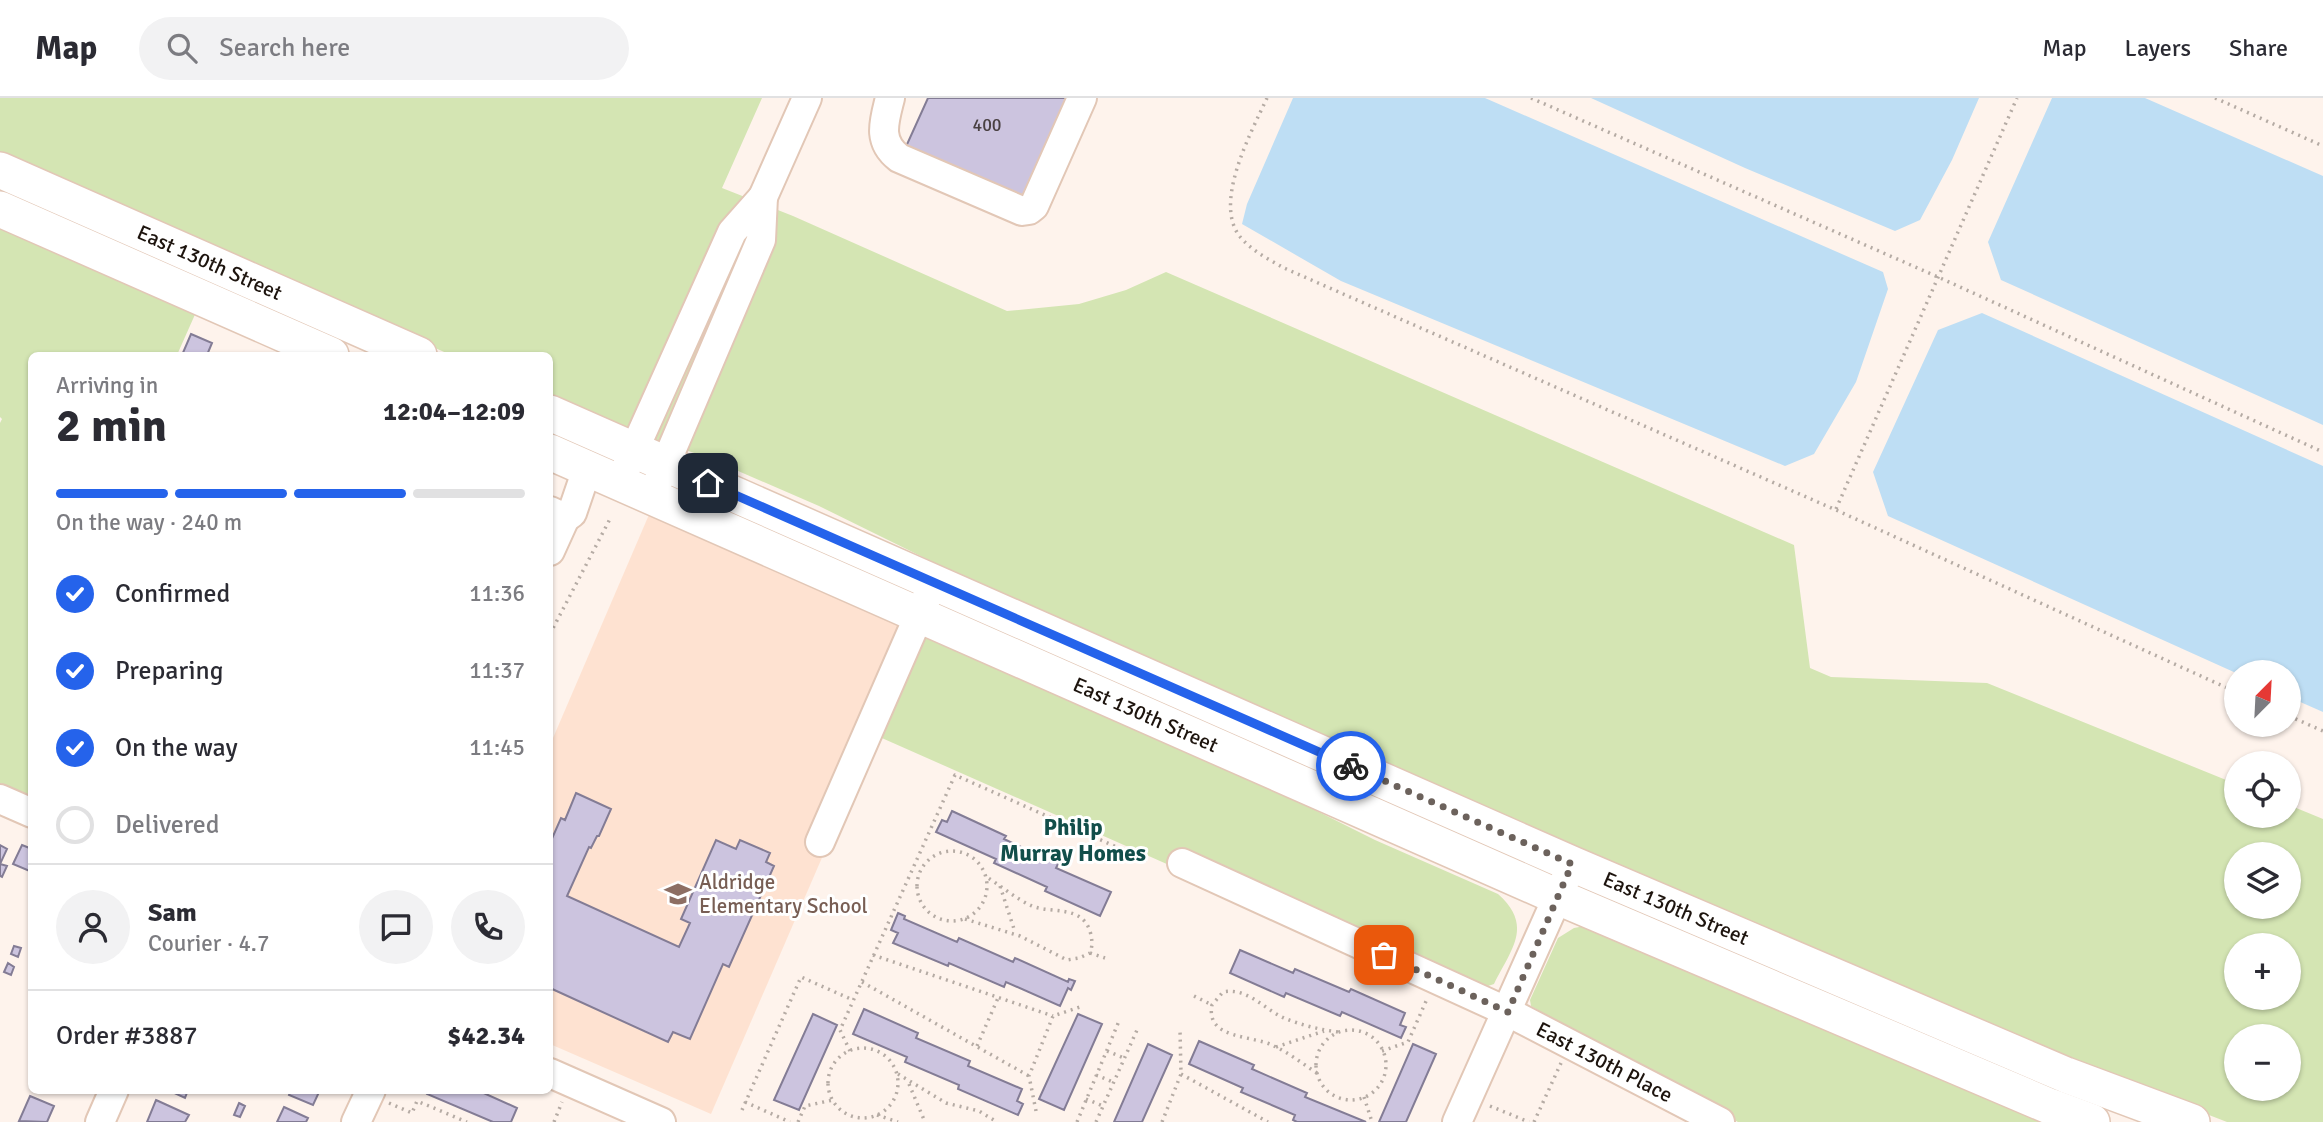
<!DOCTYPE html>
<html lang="en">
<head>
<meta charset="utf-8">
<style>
  body { margin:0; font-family:Signika,sans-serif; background:#f2f2f3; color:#2b2b33; height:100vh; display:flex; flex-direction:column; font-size:26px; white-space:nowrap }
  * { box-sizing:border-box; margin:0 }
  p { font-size:23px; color:#7c7c81 }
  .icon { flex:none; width:38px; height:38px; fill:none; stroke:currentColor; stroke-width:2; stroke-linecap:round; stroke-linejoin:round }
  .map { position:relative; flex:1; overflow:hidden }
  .side { position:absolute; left:28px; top:254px; width:525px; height:742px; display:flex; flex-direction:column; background:#fff; border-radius:10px; box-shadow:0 2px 5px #0004 }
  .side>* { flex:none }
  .needle { width:46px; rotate:24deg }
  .buttons { position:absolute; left:2224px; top:562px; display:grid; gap:14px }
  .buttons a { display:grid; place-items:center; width:77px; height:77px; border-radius:50%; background:#fff; box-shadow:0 2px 5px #0004; font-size:35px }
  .pin { position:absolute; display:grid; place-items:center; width:60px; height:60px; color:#fff; margin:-30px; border-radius:14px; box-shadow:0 4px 10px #0006 }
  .courier { position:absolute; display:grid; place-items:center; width:70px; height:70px; margin:-35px; border:5px solid #2563eb; border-radius:50%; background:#fff; color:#222; box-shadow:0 2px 9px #0007 }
  .head em { font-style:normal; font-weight:700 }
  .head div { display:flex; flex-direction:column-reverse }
  .head { display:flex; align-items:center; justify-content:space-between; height:119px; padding:0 28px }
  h1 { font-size:46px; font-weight:700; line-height:52px }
  .bar { display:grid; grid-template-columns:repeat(4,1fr); gap:10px 7px; align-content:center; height:84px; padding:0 28px }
  .bar i { height:9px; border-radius:5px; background:#e1e1e2 }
  .bar .active { background:#2563eb }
  .bar p { grid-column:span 4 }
  .line { display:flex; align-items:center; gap:18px; padding:0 28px; border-top:2px solid #e1e1e2 }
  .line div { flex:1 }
  .round { display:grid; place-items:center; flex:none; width:74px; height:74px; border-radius:37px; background:#f2f2f3 }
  ol { padding:0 28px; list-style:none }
  li { display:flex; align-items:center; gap:21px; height:77px }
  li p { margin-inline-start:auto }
  li .icon { padding:7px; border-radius:50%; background:#2563eb; color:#fff; stroke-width:4 }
  li:last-child { color:#7c7c81 }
  li i { width:38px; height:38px; border:4px solid #e1e1e2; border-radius:50% }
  header { display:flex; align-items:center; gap:42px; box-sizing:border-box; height:98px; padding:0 35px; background:#fff; border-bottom:2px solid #e1e1e2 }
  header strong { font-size:33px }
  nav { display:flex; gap:38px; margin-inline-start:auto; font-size:24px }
  .search { width:490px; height:63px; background:#f2f2f3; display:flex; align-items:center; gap:18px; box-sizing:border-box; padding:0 24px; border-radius:38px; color:#7c7c81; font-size:26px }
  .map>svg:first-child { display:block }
</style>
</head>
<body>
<header>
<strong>Map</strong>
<div class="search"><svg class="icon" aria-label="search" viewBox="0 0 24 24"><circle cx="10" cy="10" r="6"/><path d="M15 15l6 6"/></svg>Search here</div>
<nav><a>Map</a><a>Layers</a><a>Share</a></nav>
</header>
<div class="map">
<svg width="2323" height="1024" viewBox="0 0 2323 1024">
  <rect width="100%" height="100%" fill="#fef3ec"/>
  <path fill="#fee2d1" d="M651,412L921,531L711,1016L550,946V647Z"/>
  <path fill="#d4e5b3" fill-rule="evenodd" d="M0,0H762L722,90L793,118L1007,213L1079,206L1126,192L1166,174L1794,447L1810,570L1831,579L1987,585L2236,686V718H2289V707L2323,721V1024H2227L2021,944L1022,508L819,408L706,359L597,322L550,301V257H451L0,58ZM2236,756H2289V808H2236ZM2236,847H2289V900H2236ZM2236,938H2289V990H2236Z
    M0,126L197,212L177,257H32L31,699L0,685V325L2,321L0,319Z
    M921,531L1169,639L1375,742L1498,796C1534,828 1511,851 1494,886L1488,888L1475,883L1473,886L1175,753L1169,767L875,637Z
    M1590,827L2058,1024H1738L1543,919V915L1531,908L1530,902L1558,840L1574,830Z"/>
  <path fill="#bedef4" d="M1293,0H1485L1883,174L1888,191L1856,284L1814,356L1785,368L1341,183L1242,126L1247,106Z
    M1591,0H1979L1952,62L1920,122L1895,133L1745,70Z
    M2052,0H2145L2323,78V327L2001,182L1988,144Z
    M1982,215L2323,368V614L2289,599V574L2236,575L1888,418L1873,374L1938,232Z"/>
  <path fill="#ccc4df" stroke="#837c95" stroke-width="2" d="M928,0H1069L1023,105L904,53Z
    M191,236L212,245L207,257H182Z
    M576,695L611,711L599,738H597L591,750L589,749L567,798L679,849L690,825L681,821L716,742L736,751L740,742L770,755L766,764L774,768L729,869L723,866L690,941L673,934L668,944L550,890V745L561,720L565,722Z
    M952,713L1006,738L1004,741L1058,766L1056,770L1111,794L1100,818L1045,793L1047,789L994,765L996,761L936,734L942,722L947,724Z
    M0,747L7,751L0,766L7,768L2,779L0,778Z
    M22,747L32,751V774L13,766Z
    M898,815L905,818L904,821L957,844L959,840L1013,864L1015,860L1068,884L1069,881L1075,883L1071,892L1068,890L1060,908L1006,884L1004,889L949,865L948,868L893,845L898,835L891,832Z
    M14,848L21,850L18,859L11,856Z
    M1240,852L1293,875L1295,871L1349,894L1351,891L1405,915L1400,927L1406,929L1401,940L1342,914L1340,918L1286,895L1284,899L1230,875Z
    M8,865L14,869L11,877L4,874Z
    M864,911L918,935L916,940L970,963L968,968L1022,991L1017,1003L1023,1006L1018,1017L958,991L959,987L905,964L907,959L853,936Z
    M813,916L837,927L799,1012L774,1002Z
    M1078,916L1102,926L1064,1012L1039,1001Z
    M1199,943L1254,967L1252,971L1307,995L1305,999L1366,1024H1297L1293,1022L1295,1017L1241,994L1243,990L1189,966Z
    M1148,946L1172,957L1142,1024H1114Z
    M1413,946L1436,956L1406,1024H1379Z
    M168,992H188L185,1000Z
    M291,992H320L313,1007L289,997Z
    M428,992H477L517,1010L511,1024H493L427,996Z
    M30,998L54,1008L47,1024L19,1023Z
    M156,1002L189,1017L185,1024H147Z
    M239,1005L245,1008L240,1019L234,1017Z
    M284,1009L308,1020L306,1024H277Z"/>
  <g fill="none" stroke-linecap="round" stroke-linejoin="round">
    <g stroke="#e2c7b6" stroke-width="32">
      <g id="minor">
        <path d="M890,0C884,24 877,43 899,60L1022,113L1029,112L1034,108L1082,0"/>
        <path d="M763,99L807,0"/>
        <path d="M626,370L732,134L763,99L761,142L651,400"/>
        <path d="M550,413L565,420L572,415L587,371"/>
        <path d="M550,453L565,420"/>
        <path d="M0,701L32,715"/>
        <path d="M820,744L927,499"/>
        <path id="s1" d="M1182,765L1508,914L1720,1024"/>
        <path d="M550,975L661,1024"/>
        <path d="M100,1024L114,992"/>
        <path d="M356,1024L371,992"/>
        <path d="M1457,1024L1566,780"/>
      </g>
    </g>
    <g stroke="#e2c7b6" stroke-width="38">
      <g id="major">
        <path id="s2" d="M0,72L419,257"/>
        <path d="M0,111L331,257"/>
        <path id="s3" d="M550,315L1572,766L2066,977L2192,1024"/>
        <path id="s4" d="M550,354L1558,799L2049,1008L2092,1024"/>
      </g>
    </g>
    <path stroke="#b5aba4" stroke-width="3.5" stroke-dasharray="2 5" stroke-linecap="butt" d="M1267,0C1251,35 1210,109 1243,142C1254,154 1270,162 1284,170L1836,412L2236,594
      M1531,0L1938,179L2323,354
      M2215,0L2323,48
      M1836,411L2017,0
      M550,536L611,419
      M2289,618L2323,633
      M917 788a35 35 0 1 1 70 0a35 35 0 1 1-70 0Z
      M1000,788L1015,834
      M965,821L1020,838L1067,862L1079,860L1090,855C1093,847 1092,841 1090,833C1081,807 1053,816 1032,808C1016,801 1000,787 985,778
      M1090,855L1105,860
      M873,857L1053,918
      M862,884L1029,978
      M1194,898L1212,907
      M1316 967a35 35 0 1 1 70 0a35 35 0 1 1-70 0Z
      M977,948L998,900
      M1276,949L1324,933
      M828 985a35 35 0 1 1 70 0a35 35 0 1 1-70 0Z
      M850,953L840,932L955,677L1148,763
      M1107,953L1124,960
      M1382,953L1408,944L1427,901
      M1317,975C1303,966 1289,955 1274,948C1254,937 1205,942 1212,907L1223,894C1247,889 1264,911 1284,920C1301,927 1321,932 1339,934
      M898,976L946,1005L979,1013L997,1024
      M1181,976L1268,1024
      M1096,977L1113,984
      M909,986L925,1024
      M1364,999L1372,1024
      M1086,1001L1103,1008
      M745,1004L790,1024
      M389,1005L412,1015L417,1003L467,1024
      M1490,1008L1529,1024
      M742,1012L801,879L853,902
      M1036,1013L1029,978L1053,918L1083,908
      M877,1017L898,1024
      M554,1024L562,1004
      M798,1024L805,1008L833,1002
      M1077,1024L1119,923
      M1096,1024L1137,932
      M1162,1024L1181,976L1180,932
      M1534,1024L1561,965"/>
    <use href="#minor" stroke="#fff" stroke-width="28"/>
    <use href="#major" stroke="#fff" stroke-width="35"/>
  </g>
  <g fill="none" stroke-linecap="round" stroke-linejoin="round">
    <path stroke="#6c625c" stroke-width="7" stroke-dasharray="0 12.6" d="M1351,668L1572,766L1508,914L1384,857"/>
    <path stroke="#2563eb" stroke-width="9" d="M708,385L1351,668"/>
  </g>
  <defs>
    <g id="school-bare" transform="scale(2.1)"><path d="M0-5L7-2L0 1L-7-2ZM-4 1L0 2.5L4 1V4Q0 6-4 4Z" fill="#8d6e63" stroke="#fff" stroke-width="2.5" paint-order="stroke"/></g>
  </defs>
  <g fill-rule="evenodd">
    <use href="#school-bare" x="678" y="796"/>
  </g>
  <g text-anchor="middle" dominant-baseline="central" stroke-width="6" stroke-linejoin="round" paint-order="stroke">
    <g font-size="18" fill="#494042">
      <text x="987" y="27">400</text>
    </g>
    <g font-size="21" fill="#1d140e" stroke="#fff">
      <text stroke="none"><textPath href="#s2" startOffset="229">East 130th Street</textPath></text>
      <text stroke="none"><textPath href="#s4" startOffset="651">East 130th Street</textPath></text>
      <text stroke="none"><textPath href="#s3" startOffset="1230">East 130th Street</textPath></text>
      <text stroke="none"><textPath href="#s1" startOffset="467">East 130th Place</textPath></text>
    </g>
    <g font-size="21" fill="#785e54" stroke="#fff" text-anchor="start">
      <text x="699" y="784">Aldridge<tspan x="699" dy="24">Elementary School</tspan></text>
    </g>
    <g font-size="23" font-weight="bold" fill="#124e4a" stroke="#fff">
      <text x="1073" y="729">Philip<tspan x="1073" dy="26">Murray Homes</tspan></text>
    </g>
  </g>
</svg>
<div class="buttons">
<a><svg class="needle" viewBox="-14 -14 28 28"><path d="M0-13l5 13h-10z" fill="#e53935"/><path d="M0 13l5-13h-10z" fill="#7c7c81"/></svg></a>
<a><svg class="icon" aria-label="locate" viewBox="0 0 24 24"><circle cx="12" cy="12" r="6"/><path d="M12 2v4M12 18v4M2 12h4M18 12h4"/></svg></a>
<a><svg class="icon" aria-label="layers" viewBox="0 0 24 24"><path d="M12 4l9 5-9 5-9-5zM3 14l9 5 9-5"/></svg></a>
<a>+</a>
<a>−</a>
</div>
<div class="pin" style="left:1384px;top:857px;background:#ea580c"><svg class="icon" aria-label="bag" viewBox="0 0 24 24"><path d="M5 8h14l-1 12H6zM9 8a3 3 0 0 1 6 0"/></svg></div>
<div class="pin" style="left:708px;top:385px;background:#1f2937"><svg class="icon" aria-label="home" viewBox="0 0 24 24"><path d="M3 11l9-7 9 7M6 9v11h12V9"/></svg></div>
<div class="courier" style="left:1351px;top:668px"><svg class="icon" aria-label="bike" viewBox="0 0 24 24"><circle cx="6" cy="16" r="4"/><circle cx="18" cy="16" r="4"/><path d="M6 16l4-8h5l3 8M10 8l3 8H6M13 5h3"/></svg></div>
<section class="side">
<div class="head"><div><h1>2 min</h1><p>Arriving in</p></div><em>12:04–12:09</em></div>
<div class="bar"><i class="active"></i><i class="active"></i><i class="active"></i><i></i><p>On the way · 240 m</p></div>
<ol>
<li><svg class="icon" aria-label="check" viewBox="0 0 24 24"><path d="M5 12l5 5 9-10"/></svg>Confirmed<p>11:36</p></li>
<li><svg class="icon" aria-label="check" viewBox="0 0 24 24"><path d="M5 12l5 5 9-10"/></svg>Preparing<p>11:37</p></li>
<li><svg class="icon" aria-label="check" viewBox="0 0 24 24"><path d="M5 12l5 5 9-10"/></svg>On the way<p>11:45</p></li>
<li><i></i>Delivered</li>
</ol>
<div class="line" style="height:126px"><a class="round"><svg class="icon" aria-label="person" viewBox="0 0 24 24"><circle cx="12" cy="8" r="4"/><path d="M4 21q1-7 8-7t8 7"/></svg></a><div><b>Sam</b><p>Courier · 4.7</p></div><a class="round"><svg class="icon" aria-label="chat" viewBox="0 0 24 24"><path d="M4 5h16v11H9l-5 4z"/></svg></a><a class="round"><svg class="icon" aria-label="phone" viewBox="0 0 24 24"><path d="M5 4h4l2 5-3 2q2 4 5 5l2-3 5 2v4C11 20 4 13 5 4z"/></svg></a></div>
<div class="line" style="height:91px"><div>Order #3887</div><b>$42.34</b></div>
</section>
</div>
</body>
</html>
